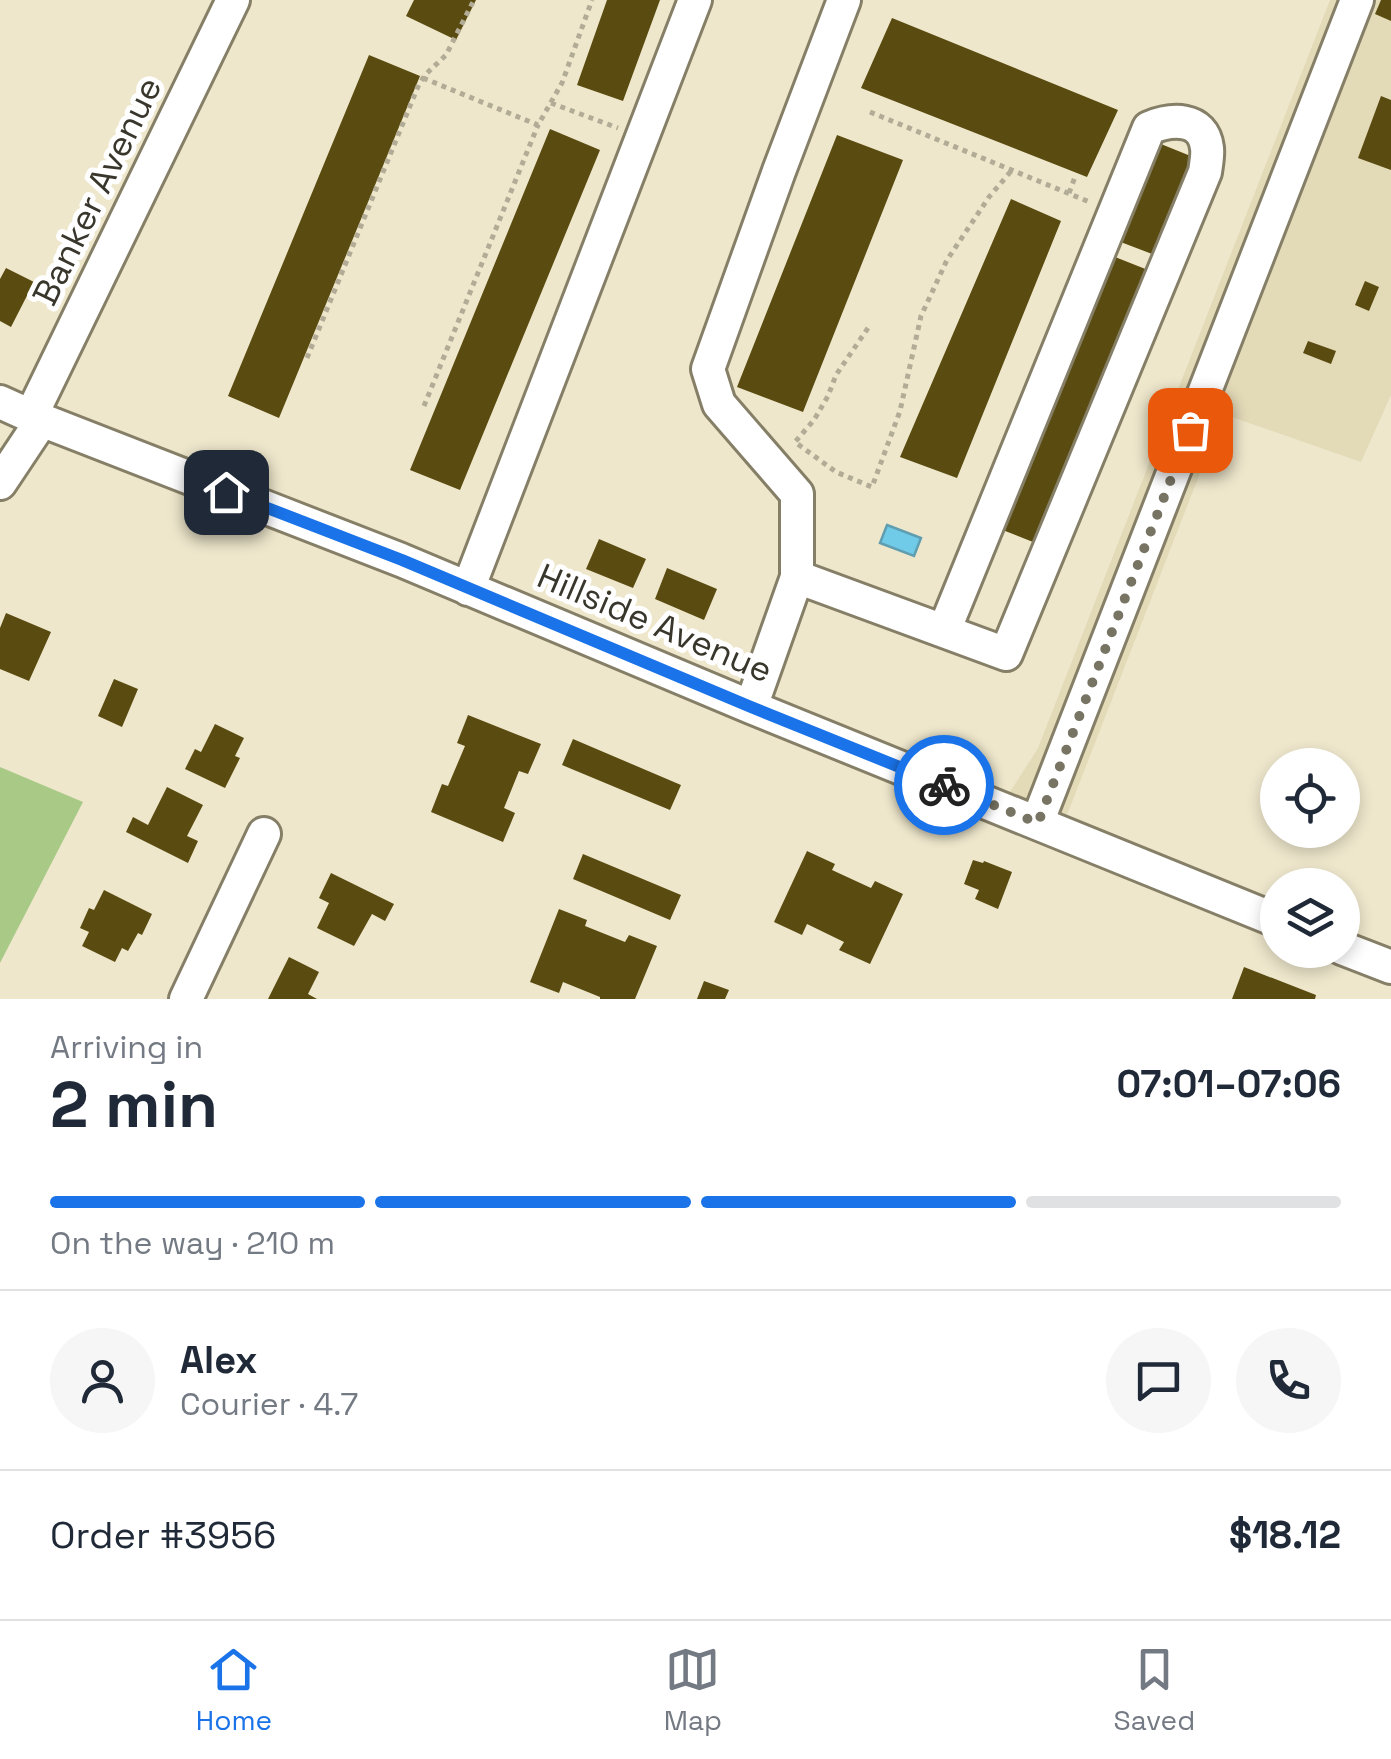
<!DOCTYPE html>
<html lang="en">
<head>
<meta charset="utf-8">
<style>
  body { margin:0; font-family:"Space Grotesk",sans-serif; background:#f6f6f7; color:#1f2937; height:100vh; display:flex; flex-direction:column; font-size:38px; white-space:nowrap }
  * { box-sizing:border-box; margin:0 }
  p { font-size:32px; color:#747a83 }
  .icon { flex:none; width:55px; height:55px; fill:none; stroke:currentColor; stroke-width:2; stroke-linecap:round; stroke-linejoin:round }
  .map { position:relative; height:999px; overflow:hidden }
  .sheet { display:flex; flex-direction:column; background:#fff; flex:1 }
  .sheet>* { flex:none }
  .tools { position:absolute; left:1260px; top:748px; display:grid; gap:20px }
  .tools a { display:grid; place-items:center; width:100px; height:100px; border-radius:50%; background:#fff; box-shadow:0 5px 15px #0003; font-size:50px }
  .pin { position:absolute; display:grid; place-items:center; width:85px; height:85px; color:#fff; margin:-42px; border-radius:20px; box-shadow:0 5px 15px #0006 }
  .courier { position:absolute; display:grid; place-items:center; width:100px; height:100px; margin:-50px; border:8px solid #1a73e8; border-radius:50%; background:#fff; color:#222; box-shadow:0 2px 12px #0007 }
  .summary em { font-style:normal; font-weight:700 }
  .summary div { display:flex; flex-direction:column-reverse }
  .summary { display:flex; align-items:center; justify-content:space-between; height:170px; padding:0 50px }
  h1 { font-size:65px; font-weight:700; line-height:75px }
  .bar { display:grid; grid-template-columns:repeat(4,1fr); gap:15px 10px; align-content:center; height:120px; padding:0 50px }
  .bar i { height:12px; border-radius:8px; background:#e0e1e3 }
  .bar .selected { background:#1a73e8 }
  .bar p { grid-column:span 4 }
  .line { display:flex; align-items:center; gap:25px; padding:0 50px; border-top:2px solid #e0e1e3 }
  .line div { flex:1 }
  .round { display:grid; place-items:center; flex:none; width:105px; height:105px; border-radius:52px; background:#f6f6f7 }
  .tabs { display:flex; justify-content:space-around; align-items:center; height:140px; border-top:2px solid #e0e1e3; background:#fff; font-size:28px; color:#747a83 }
  .tabs a { display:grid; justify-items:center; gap:5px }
  .tabs .selected { color:#1a73e8 }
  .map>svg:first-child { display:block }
</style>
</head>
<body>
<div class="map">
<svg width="1391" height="999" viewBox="0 0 1391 999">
  <rect width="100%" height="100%" fill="#eee7cc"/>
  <path fill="#e3dab8" d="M1330,0H1391V395L1361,462L1223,414L1067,815L1010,792L1038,748Z"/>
  <path fill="#a9c987" d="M0,767L83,802L0,963Z"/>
  <path fill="#6fcbe8" stroke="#5f9eb0" stroke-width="2.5" d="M887,525L921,538L914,556L880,543Z"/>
  <path fill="#5a4b10" d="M414,0H476L456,40L406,16Z
    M607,0H660L623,101L577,85Z
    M1381,0H1391V21L1375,14Z
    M892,18L1118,110L1087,177L861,88Z
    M369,55L420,76L279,418L228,396Z
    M1381,96L1391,100V170L1358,158Z
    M550,129L600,150L460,490L410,470Z
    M837,135L903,160L803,412L737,387Z
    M1156,142L1198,159L1160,257L1118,241Z
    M1011,199L1061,221L957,478L900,457Z
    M1110,255L1153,272L1043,546L1000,529Z
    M6,268L34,282L11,327L0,321V279Z
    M1365,281L1379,287L1369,311L1355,305Z
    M1308,341L1336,351L1331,364L1303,353Z
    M599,539L646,559L633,588L586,569Z
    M667,568L717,589L704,620L655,599Z
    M6,613L51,632L29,681L0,669V628Z
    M114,679L138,689L122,727L98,716Z
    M468,715L541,744L528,774L519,771L504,808L515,813L503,842L431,812L442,784L448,786L465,746L457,743Z
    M215,724L244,738L235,756L240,758L225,788L185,769L195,749L201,752Z
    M573,739L681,785L670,810L562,765Z
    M167,787L203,805L187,836L198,841L188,863L126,832L133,817L148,825Z
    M807,851L835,864L832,870L871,888L875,881L903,894L870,964L839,950L844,942L807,924L802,935L774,922Z
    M583,854L681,895L670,920L573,879Z
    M973,860L983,863L984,861L1012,872L998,909L975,899L979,890L964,884Z
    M331,873L394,904L385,921L372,914L354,946L317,928L329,903L319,898Z
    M104,890L152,914L142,935L138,933L128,951L122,948L115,962L82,946L89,932L80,928L89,908L94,910Z
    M559,909L587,920L585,926L625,942L629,935L657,946L635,999H600V997L563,982L559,993L530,982Z
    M289,957L319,972L308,994L317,999H268Z
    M1244,967L1316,995L1315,999H1232Z
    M704,981L729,990L725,999H697Z"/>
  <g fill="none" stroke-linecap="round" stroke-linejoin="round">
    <g stroke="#867f67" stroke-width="38">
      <path id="minor" d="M844,0L779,171L708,369L719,404L797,494V577L1006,654L1205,172C1206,165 1208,155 1207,148C1203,116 1171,119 1149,128L944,631
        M0,402L31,416L401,560L751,707L1278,921
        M31,416L233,0
        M0,483L42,420
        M468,589L695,0
        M751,707L797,577
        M1037,823L1357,0
        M1342,948L1391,967
        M186,999L264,834"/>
    </g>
    <path stroke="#b2ac97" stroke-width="5" stroke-dasharray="5 5" stroke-linecap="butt" d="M423,78L538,125L562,83L592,0
      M551,103L618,128
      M870,112L1092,203
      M1069,193L1075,177
      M868,328L836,375L828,396L814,420L795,442L836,472L872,487L900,411L921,316L947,260L989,197L1012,170
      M307,358L419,84L425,75L446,55L474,0
      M424,406L538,125"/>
    <use href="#minor" stroke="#fff" stroke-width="32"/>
  </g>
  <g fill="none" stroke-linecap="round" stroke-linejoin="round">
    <path stroke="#787464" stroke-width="10" stroke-dasharray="0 18" d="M944,785L1038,823L1190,430"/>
    <path stroke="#1a73e8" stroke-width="12" d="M226,492L402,560L751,707L944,785"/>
  </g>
  <g text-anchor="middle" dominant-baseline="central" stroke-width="10" stroke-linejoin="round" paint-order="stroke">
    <g font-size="35" fill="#39362c" stroke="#fff">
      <text transform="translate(97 191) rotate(-64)">Banker Avenue</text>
      <text transform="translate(655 623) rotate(23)">Hillside Avenue</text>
    </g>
  </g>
</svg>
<div class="tools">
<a><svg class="icon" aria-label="locate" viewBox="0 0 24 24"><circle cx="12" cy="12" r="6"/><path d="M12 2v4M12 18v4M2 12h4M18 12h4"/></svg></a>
<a><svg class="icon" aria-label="layers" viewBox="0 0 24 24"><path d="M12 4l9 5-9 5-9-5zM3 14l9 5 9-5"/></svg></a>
</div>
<div class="pin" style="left:1190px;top:430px;background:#ea580c"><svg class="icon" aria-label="bag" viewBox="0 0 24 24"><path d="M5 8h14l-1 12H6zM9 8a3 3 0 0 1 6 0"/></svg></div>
<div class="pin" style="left:226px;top:492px;background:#1f2937"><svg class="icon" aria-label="home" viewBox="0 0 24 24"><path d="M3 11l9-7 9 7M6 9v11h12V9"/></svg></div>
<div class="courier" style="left:944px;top:785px"><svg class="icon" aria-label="bike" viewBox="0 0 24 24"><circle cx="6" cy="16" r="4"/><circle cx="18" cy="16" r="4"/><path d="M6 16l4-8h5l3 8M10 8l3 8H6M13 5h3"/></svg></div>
</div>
<section class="sheet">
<div class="summary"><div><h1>2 min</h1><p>Arriving in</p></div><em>07:01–07:06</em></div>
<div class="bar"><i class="selected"></i><i class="selected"></i><i class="selected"></i><i></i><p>On the way · 210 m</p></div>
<div class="line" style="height:180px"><a class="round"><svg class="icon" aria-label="person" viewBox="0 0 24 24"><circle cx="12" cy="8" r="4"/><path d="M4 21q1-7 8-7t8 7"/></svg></a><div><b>Alex</b><p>Courier · 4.7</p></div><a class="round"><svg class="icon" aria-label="chat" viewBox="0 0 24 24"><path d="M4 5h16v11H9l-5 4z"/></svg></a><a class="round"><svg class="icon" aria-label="phone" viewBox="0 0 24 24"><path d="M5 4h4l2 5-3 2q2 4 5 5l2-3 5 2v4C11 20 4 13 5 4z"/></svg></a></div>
<div class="line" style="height:130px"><div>Order #3956</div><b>$18.12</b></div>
</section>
<nav class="tabs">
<a class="selected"><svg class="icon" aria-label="home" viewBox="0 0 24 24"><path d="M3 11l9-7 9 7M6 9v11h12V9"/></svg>Home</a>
<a><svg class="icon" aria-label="map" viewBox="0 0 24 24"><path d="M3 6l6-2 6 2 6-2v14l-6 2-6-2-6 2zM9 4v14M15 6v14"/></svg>Map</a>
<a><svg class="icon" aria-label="saved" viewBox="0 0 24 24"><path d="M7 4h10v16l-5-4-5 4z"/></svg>Saved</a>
</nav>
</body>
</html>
